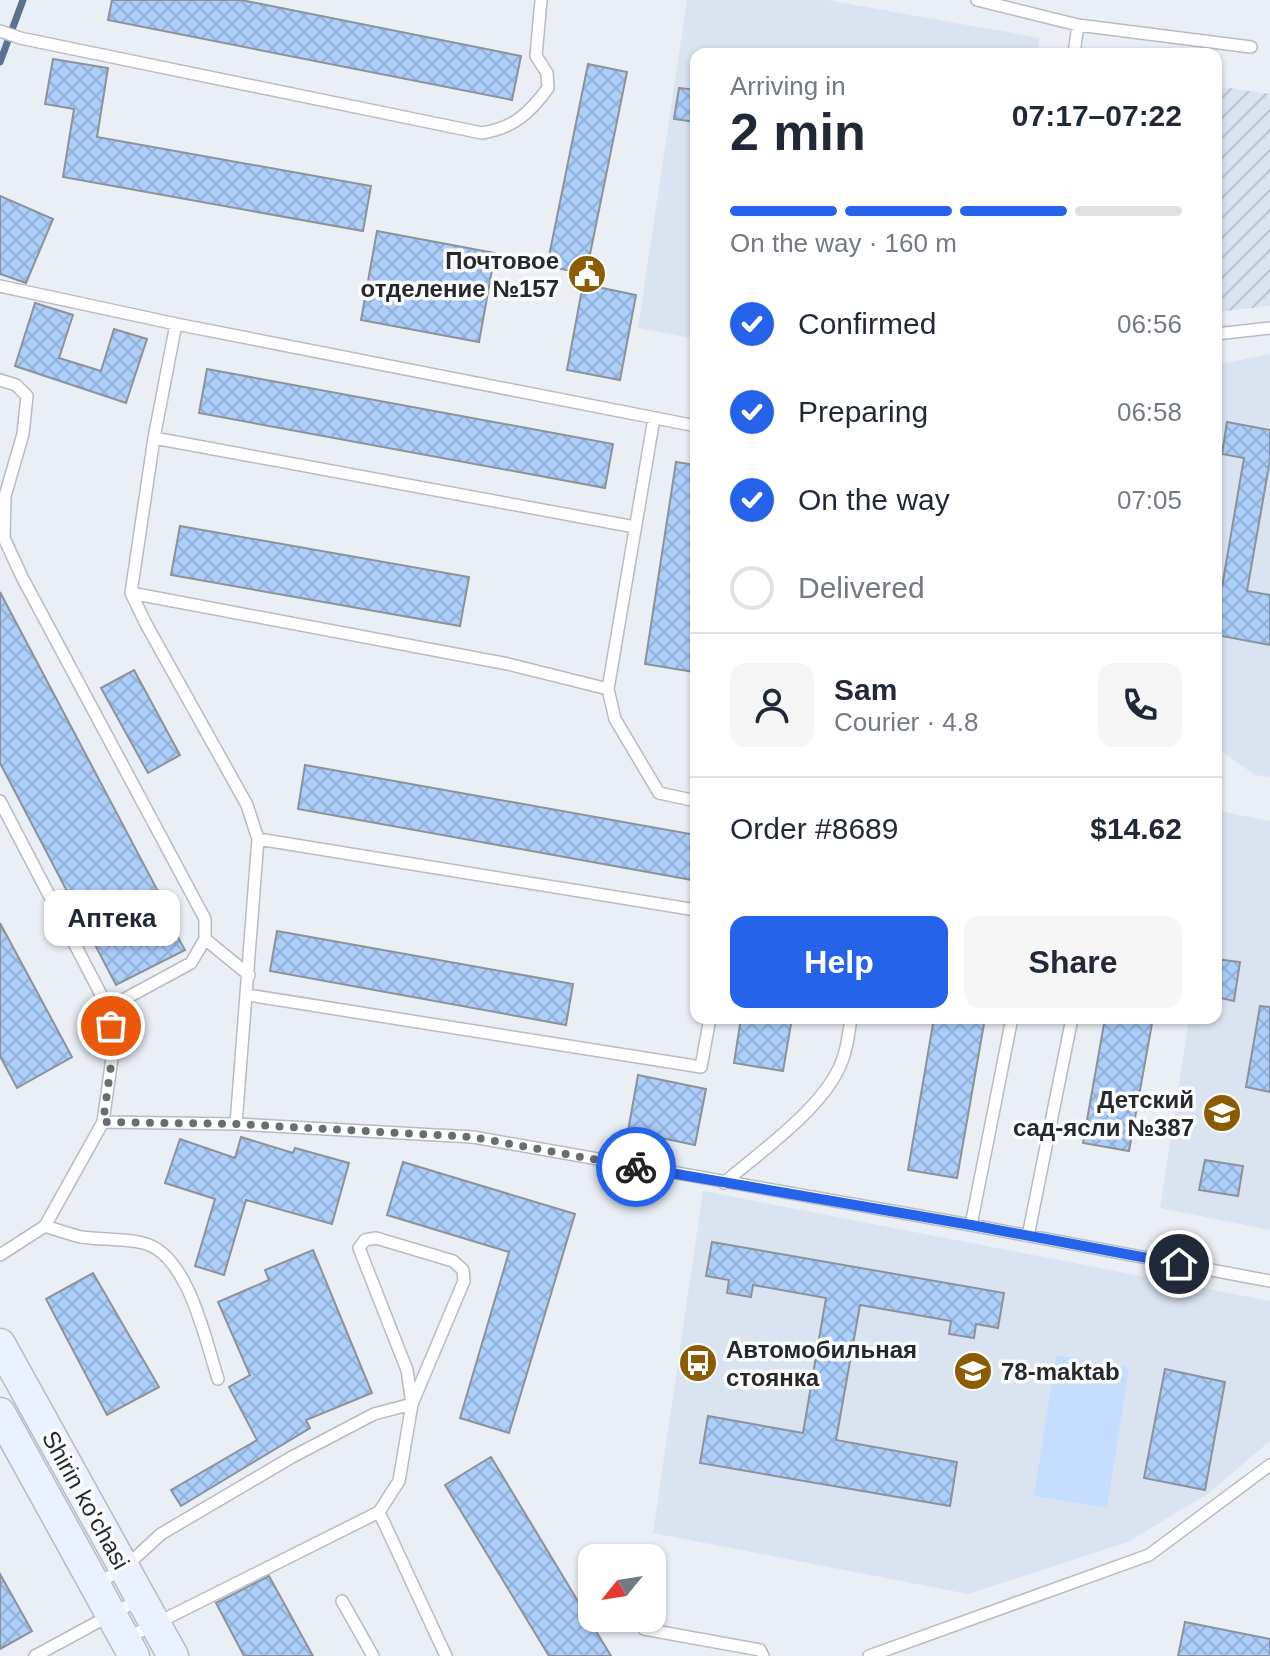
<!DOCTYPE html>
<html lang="en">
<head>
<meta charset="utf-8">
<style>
  body { margin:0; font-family:Helvetica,sans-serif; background:#f6f6f7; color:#1f2937; height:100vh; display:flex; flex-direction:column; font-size:30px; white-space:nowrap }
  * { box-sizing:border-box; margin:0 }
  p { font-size:26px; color:#747a83 }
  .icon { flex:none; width:44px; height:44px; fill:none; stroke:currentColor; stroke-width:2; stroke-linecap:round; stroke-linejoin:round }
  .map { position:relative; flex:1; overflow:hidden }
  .sheet { position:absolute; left:690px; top:48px; width:532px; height:976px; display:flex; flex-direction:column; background:#fff; border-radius:16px; box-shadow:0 2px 6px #0004 }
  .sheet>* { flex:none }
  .needle { width:52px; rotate:240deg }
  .fabs { position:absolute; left:578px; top:1544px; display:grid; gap:16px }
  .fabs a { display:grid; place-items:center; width:88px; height:88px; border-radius:16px; background:#fff; box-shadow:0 2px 6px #0004; font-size:40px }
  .pin { position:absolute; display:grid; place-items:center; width:68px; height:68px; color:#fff; margin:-34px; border:4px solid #fff; border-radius:50%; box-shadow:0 2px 8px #0007 }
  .courier { position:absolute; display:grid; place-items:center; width:80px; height:80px; margin:-40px; border:6px solid #2563eb; border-radius:50%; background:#fff; color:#222; box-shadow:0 2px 10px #0007 }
  .bubble { position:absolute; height:56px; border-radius:16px; background:#fff; box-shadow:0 2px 6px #0004; font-size:26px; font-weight:800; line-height:56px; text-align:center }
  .headline em { font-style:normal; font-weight:800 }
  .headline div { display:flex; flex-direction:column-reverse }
  .headline { display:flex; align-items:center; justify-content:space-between; height:136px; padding:0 40px }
  h1 { font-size:52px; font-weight:800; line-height:60px }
  .bar { display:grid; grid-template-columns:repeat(4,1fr); gap:12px 8px; align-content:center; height:96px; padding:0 40px }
  .bar i { height:10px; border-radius:6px; background:#e0e1e3 }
  .bar .selected { background:#2563eb }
  .bar p { grid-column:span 4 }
  .line { display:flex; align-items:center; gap:20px; padding:0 40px; border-top:2px solid #e0e1e3 }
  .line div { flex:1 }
  .round { display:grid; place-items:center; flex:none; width:84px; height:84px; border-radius:16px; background:#f6f6f7 }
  ol { padding:0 40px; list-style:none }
  li { display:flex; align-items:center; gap:24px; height:88px }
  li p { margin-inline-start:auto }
  li .icon { padding:8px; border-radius:50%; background:#2563eb; color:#fff; stroke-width:4 }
  li:last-child { color:#747a83 }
  li i { width:44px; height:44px; border:4px solid #e0e1e3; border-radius:50% }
  .primary-button { display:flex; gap:16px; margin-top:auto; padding:16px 40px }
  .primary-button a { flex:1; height:92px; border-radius:16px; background:#2563eb; color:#fff; font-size:32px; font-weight:800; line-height:92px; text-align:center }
  .primary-button a+a { background:#f6f6f7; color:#1f2937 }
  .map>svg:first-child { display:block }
</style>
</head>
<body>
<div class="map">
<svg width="1270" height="1656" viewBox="0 0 1270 1656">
  <defs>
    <pattern id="industrial-furrows" width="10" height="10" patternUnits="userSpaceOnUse" patternTransform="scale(2)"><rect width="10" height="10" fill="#dae4f0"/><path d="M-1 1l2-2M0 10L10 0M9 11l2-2" fill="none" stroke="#bbc4ce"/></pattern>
    <pattern id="building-cross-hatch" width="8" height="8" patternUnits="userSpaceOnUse" patternTransform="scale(2)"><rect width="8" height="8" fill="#abcefb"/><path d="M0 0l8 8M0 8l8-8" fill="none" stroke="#93b1d7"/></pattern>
  </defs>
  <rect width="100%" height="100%" fill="#eaeff5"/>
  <path fill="#dae4f0" d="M687,0H827L1040,38L1037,54H696V339L638,328Z
    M1270,354V777L1255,775L1216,747V365Z
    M1220,811L1270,821V1230L1160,1208L1189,1018H1216V840Z
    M703,1191L1270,1301V1441L1209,1493L1128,1542L968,1594L653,1533Z"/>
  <path fill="url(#industrial-furrows)" d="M1216,86L1270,94V306L1216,312Z"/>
  <path fill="#c5deff" d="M1056,1355L1129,1367L1107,1508L1034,1496Z"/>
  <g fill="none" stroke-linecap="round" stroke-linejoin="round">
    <path stroke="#5a7290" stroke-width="7" d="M0,62L23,0"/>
  </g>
  <path fill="url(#building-cross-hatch)" stroke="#8e9298" stroke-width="2" d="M112,0H241L521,56L512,100L108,20Z
    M53,59L108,68L97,137L371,186L363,231L63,177L74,109L45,104Z
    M588,64L627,72L586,274L547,266Z
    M679,88L696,90V122L674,119Z
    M0,196L53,219L26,283L0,274Z
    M377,231L495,253L479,342L361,320Z
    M583,284L636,295L620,380L567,370Z
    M35,303L73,315L59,358L101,371L114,329L147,339L126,403L15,366Z
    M207,369L613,444L605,488L199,413Z
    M1227,422L1270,430V460L1247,591L1270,595V645L1216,635V586L1222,587L1244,458L1222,454Z
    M676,462L696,465L694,672L645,664Z
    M180,526L469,577L460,626L171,575Z
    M0,592L161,897L157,899L185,950L116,985L0,763Z
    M134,670L180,755L148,773L101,688Z
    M305,765L696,835V858L692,880L298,809Z
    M0,923L72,1057L17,1088L0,1056Z
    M277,931L573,984L566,1025L270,971Z
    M1216,959L1240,962L1234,1001L1216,997Z
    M1260,1006L1270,1007V1092L1246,1087Z
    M741,1018H792L783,1071L734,1063Z
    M934,1018H985L957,1178L908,1170Z
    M1105,1018H1153L1129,1151L1083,1143Z
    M638,1075L706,1089L695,1145L628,1131Z
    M241,1137L293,1153L295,1148L349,1163L332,1224L246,1200L224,1275L195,1266L215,1199L165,1183L180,1139L235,1158Z
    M1205,1160L1243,1166L1238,1196L1199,1190Z
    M403,1162L575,1214L509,1433L460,1418L509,1252L387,1215Z
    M712,1242L1004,1293L998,1328L976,1324L974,1338L949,1334L951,1321L860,1305L836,1440L957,1462L950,1506L700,1463L708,1416L803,1433L826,1298L753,1285L751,1297L727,1293L729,1280L706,1276Z
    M313,1250L372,1393L306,1420L310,1428L181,1506L171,1490L257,1440L229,1387L250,1375L218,1302L269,1280L265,1270Z
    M93,1273L159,1387L107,1415L46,1299Z
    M1165,1369L1225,1382L1205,1490L1144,1478Z
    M491,1457L611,1656H549L445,1485Z
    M0,1574L32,1631L0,1649Z
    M269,1576L313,1656H244L216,1603Z
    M1185,1622L1270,1639V1656H1178Z"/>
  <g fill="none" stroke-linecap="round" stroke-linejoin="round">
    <g stroke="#b8bcc2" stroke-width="14">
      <path id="service" d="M977,0L1078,25L1251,47
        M0,31L20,38L482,133C513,128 529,114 548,88L547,73L536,56L541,0
        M1074,54L1078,25
        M0,286L176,324L696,426
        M176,324L154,438L131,593L146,624L247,805L258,839L236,1124
        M1216,334L1270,328
        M0,380L16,385L27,396L23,434L5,496L4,538L22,577L205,919V939L191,963L108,1008
        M654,418L608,689L615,719L659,793L696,801
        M154,438L635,527
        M131,593L508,664L608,689
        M0,801L108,1008L114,1044L103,1122
        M258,839L696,910
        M205,939L249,975
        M248,995L701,1067L710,1018
        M724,1183C761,1151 831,1103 844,1055C848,1043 849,1030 851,1018
        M971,1225L1012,1018
        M45,1226C57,1230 69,1234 81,1237C101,1240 123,1238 143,1243C188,1253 206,1342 218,1379
        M1028,1236L1072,1018
        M0,1255L45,1226L103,1122L236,1124L473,1137L971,1225L1270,1281
        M379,1512L446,1656
        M97,1584L124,1568L161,1534L292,1457L374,1414L412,1404L464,1281L463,1270L453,1261L376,1238L365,1240L359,1248L407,1370L412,1404L399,1481L379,1512L125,1639
        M342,1601L373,1656
        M644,1629L760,1650L763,1656
        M35,1656L140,1599
        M869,1656L1149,1555L1270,1465"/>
    </g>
    <g stroke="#b8bcc2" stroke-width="33">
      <path id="secondary" d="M0,1344L173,1656
        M0,1413L134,1656"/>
    </g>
    <use href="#service" stroke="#fff" stroke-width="11"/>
    <use href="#secondary" stroke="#e9f2fe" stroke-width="30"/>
  </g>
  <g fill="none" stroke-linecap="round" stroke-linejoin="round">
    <path stroke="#6b6e71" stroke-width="8" stroke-dasharray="0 14.4" d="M111,1026L114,1044L103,1122L236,1124L473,1137L636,1167"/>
    <path stroke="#2563eb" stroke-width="10" d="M636,1167L971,1225L1179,1264"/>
  </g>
  <defs>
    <g id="civic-disc" transform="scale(2)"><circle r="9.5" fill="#8b5c02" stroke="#fafcfe"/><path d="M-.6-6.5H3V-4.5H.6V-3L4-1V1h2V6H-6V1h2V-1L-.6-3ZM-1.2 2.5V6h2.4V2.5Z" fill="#fff"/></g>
    <g id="school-disc" transform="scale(2)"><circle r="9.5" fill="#8b5c02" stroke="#fafcfe"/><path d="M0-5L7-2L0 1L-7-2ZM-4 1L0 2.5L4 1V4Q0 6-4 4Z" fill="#fff"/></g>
    <g id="bus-disc" transform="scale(2)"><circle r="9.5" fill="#8b5c02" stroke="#fafcfe"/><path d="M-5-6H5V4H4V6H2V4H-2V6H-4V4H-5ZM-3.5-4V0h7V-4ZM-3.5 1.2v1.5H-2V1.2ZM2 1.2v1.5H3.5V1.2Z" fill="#fff"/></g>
  </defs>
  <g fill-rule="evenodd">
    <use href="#civic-disc" x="587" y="274"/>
    <use href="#school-disc" x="1222" y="1113"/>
    <use href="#bus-disc" x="698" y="1363"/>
    <use href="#school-disc" x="973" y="1371"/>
  </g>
  <g text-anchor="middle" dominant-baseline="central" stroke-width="7" stroke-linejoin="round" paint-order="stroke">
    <g font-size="24" font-weight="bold" fill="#26282a" stroke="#fafcfe" text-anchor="end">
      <text x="559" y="260">Почтовое<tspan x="559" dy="28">отделение №157</tspan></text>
      <text x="1194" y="1099">Детский<tspan x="1194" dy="28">сад-ясли №387</tspan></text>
      <text x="726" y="1349" text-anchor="start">Автомобильная<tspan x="726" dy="28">стоянка</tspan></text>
      <text x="1001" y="1371" text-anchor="start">78-maktab</text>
    </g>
    <g font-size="24" fill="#26282a" stroke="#fafcfe">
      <text transform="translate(86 1500) rotate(61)">Shirin ko'chasi</text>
    </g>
  </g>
</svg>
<div class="fabs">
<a><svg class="needle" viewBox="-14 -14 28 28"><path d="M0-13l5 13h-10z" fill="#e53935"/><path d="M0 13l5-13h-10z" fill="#747a83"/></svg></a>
</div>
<div class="pin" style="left:111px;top:1026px;background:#ea580c"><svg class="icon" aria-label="bag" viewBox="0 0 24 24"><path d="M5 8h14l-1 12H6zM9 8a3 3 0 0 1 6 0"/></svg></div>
<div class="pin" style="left:1179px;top:1264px;background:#1f2937"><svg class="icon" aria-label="home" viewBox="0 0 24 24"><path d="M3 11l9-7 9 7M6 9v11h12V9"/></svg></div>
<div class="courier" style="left:636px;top:1167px"><svg class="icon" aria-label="bike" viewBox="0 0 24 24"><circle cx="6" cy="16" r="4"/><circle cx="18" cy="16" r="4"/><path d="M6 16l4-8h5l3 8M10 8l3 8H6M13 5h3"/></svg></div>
<div class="bubble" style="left:44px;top:890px;width:136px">Аптека</div>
<section class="sheet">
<div class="headline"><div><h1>2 min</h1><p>Arriving in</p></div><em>07:17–07:22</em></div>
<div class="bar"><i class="selected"></i><i class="selected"></i><i class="selected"></i><i></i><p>On the way · 160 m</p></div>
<ol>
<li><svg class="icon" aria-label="check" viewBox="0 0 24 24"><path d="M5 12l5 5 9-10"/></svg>Confirmed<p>06:56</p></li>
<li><svg class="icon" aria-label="check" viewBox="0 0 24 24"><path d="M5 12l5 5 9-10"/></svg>Preparing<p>06:58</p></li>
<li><svg class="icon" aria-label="check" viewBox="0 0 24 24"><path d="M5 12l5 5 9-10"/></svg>On the way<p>07:05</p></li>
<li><i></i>Delivered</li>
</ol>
<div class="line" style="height:144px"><a class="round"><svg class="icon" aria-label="person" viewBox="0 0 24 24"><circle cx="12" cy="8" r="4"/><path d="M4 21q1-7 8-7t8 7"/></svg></a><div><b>Sam</b><p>Courier · 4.8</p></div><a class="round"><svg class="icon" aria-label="phone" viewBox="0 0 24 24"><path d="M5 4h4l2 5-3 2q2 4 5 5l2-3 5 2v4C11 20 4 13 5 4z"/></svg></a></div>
<div class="line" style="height:104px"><div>Order #8689</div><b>$14.62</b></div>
<div class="primary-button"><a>Help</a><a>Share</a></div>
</section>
</div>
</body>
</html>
